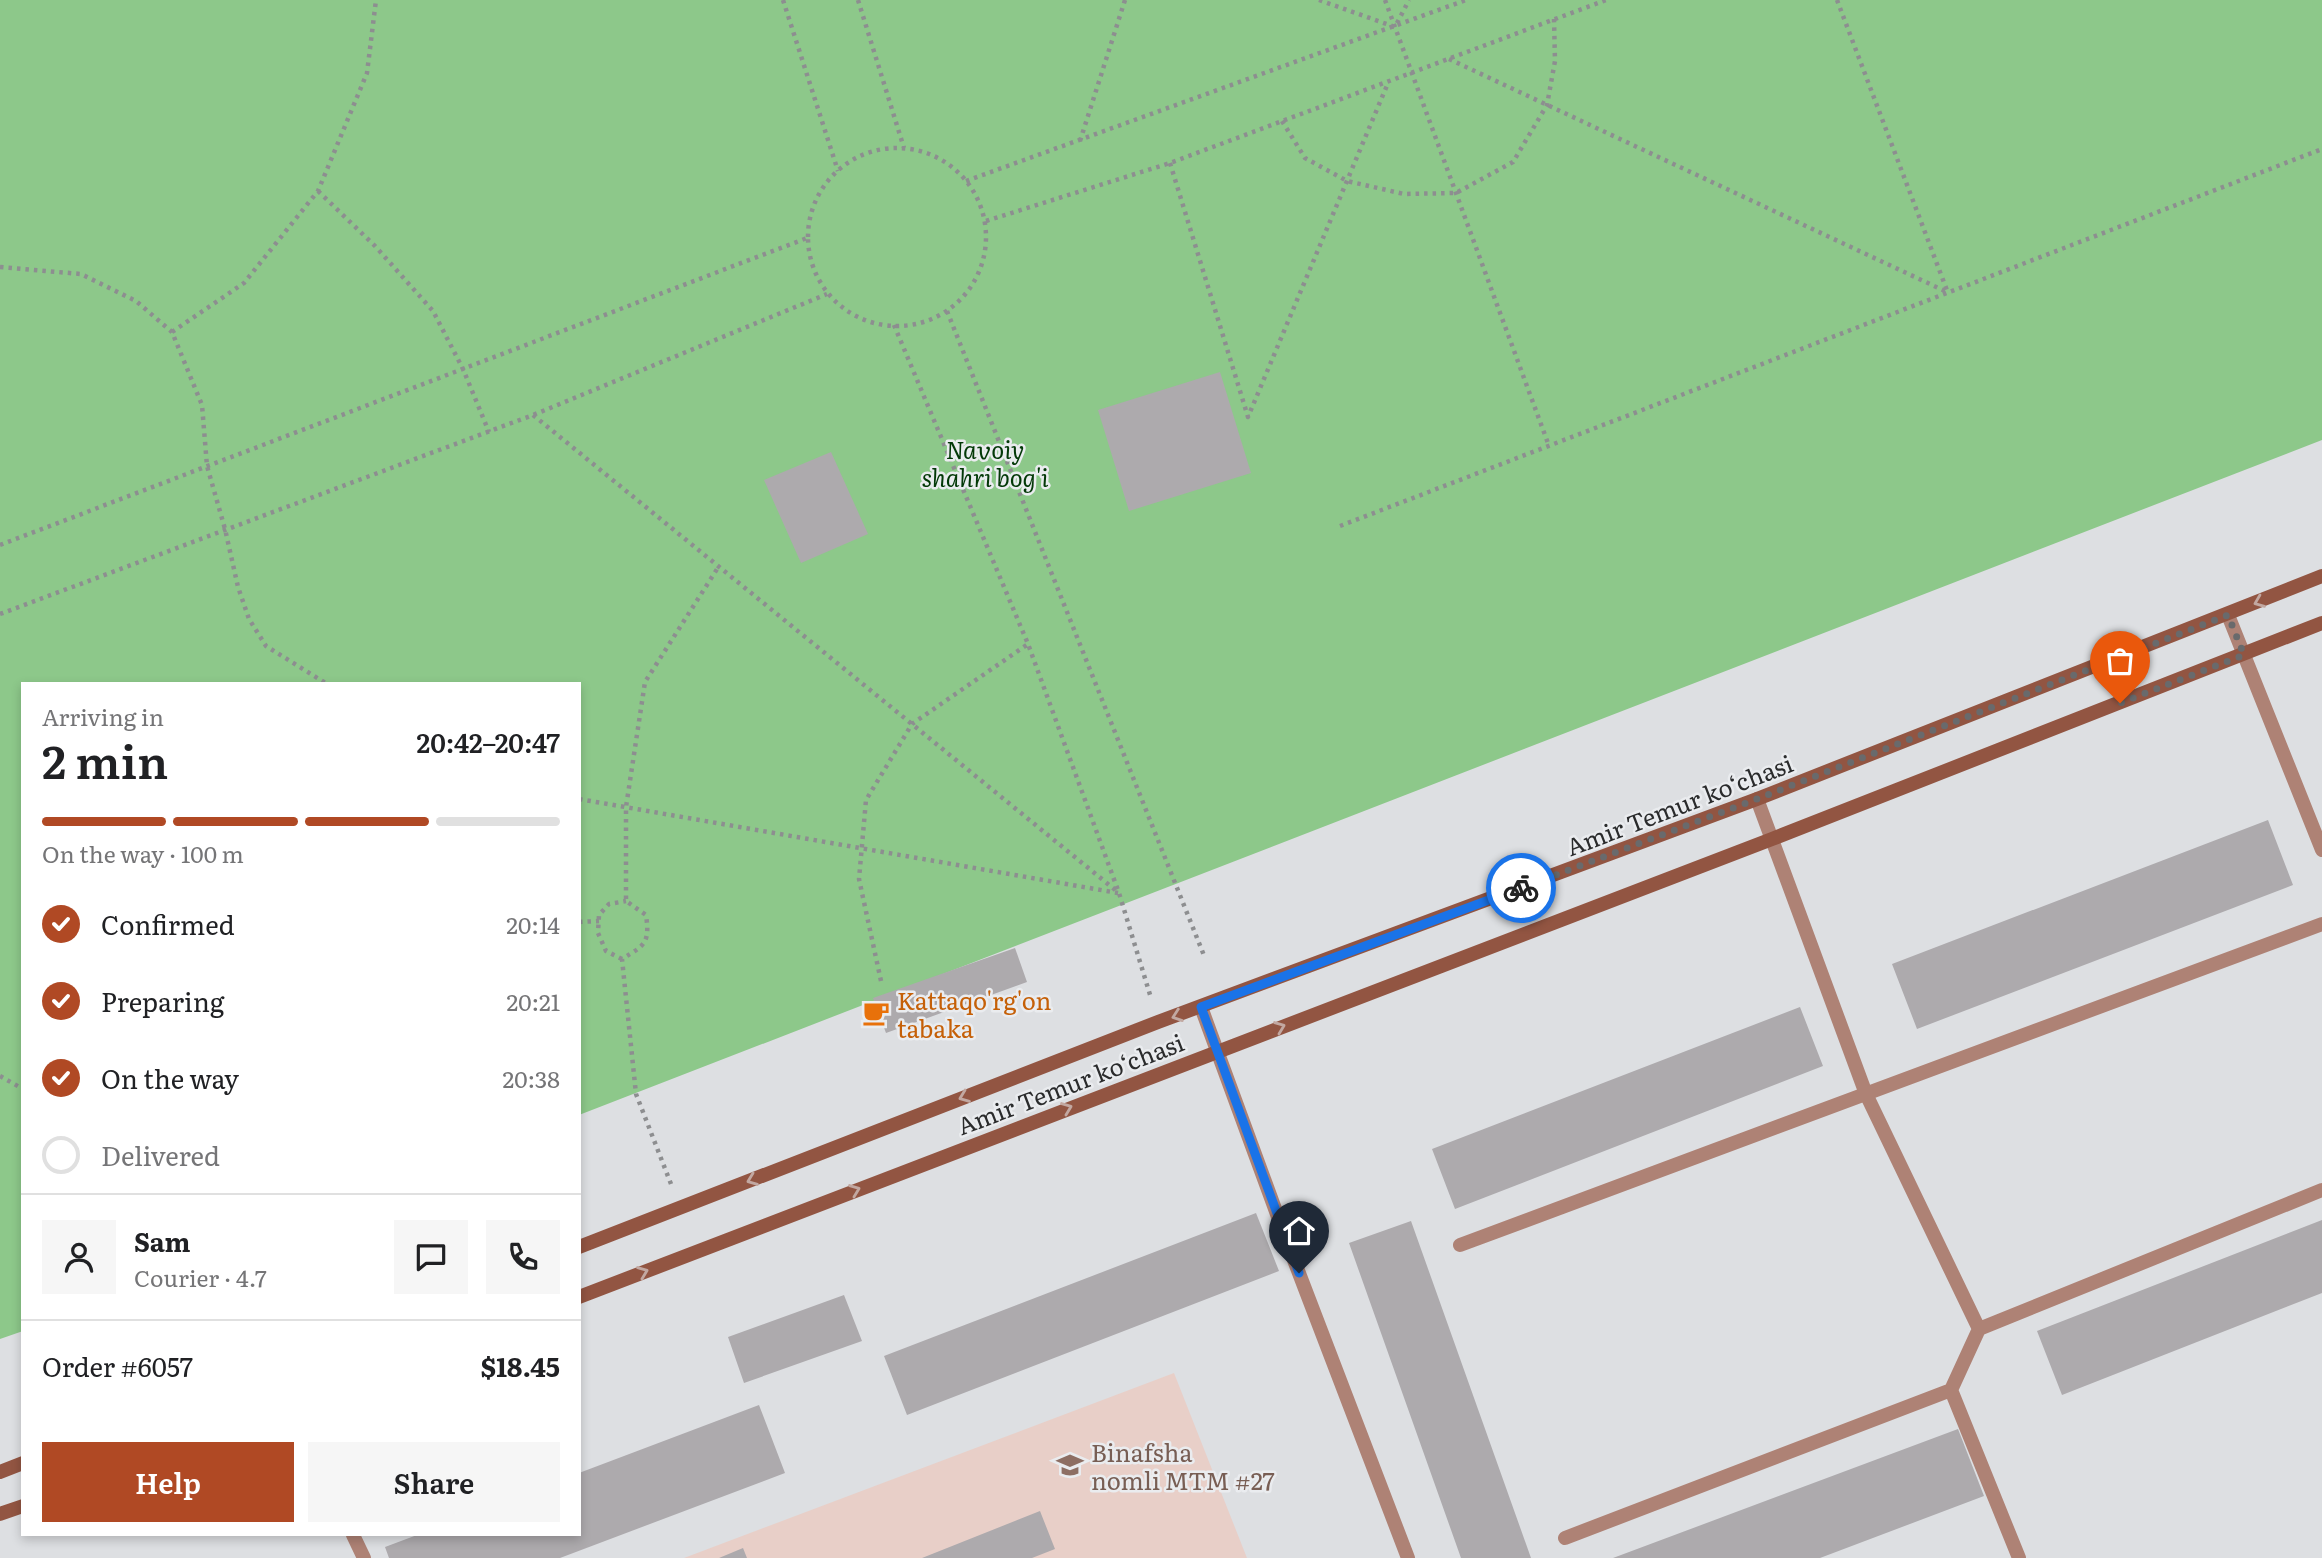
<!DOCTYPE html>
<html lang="en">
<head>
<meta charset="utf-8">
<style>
  body { margin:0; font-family:Literata,serif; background:#f6f6f6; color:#202124; height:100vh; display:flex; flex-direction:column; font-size:26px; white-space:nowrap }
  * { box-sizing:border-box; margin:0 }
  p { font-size:23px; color:#757577 }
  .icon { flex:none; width:38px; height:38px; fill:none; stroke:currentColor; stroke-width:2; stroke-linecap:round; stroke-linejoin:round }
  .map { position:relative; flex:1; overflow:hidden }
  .details { position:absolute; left:21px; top:682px; width:560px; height:854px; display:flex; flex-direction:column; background:#fff; border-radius:0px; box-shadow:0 4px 10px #0003 }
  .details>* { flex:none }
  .pin { position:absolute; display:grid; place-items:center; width:60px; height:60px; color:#fff; margin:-72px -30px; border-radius:50% 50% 50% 0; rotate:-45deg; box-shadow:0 0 7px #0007 }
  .pin .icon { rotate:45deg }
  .courier { position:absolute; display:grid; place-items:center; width:70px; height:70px; margin:-35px; border:5px solid #1a73e8; border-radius:50%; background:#fff; color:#222; box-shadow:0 2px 9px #0007 }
  .headline em { font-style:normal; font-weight:600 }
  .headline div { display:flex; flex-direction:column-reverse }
  .headline { display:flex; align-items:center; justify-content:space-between; height:119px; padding:0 21px }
  h1 { font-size:46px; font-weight:600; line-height:52px }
  .bar { display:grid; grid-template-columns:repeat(4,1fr); gap:10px 7px; align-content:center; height:84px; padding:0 21px }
  .bar i { height:9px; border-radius:5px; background:#e0e0e0 }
  .bar .on { background:#b04924 }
  .bar p { grid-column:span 4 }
  .line { display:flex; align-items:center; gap:18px; padding:0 21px; border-top:2px solid #e0e0e0 }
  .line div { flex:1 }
  .round { display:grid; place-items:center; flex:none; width:74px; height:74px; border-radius:0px; background:#f6f6f6 }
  ol { padding:0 21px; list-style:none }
  li { display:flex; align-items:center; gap:21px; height:77px }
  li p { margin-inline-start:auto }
  li .icon { padding:7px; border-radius:50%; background:#b04924; color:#fff; stroke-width:4 }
  li:last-child { color:#757577 }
  li i { width:38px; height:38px; border:4px solid #e0e0e0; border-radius:50% }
  .cta { display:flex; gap:14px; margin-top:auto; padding:14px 21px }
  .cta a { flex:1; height:80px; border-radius:0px; background:#b04924; color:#fff; font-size:28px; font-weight:600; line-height:80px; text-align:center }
  .cta a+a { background:#f6f6f6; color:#202124 }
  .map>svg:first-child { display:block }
</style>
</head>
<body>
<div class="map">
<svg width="2322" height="1558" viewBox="0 0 2322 1558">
  <rect width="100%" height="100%" fill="#dddfe2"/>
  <path fill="#e8cfc8" d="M1174,1373L1247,1558H684Z"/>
  <path fill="#8dc88a" d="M0,0H2322V440L579,1115V684H23V1331L0,1339Z"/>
  <path fill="#adaaad" d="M1220,372L1251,473L1129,511L1098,410Z
    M831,452L868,534L801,563L764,480Z
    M2268,820L2293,885L1917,1029L1892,964Z
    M1015,948L1027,982L886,1033L873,998Z
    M1800,1007L1823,1066L1455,1209L1432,1149Z
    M1256,1213L1279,1271L907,1415L884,1356Z
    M2322,1220V1293L2062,1395L2037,1331Z
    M1411,1221L1531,1558H1461L1349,1243Z
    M844,1295L862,1341L744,1383L728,1337Z
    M759,1405L785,1473L560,1558H389L385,1547L417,1535H579V1473Z
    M1958,1429L1984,1496L1820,1558H1613Z
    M1040,1511L1055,1549L1032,1558H922Z
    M743,1548L747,1558H719Z"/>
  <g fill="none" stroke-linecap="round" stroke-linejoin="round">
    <path stroke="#8d8e90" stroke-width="4.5" stroke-dasharray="3.5 5" stroke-linecap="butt" d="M783,0L838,171
      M858,0L904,148
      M1319,0L1395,27L1409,0
      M1385,0L1549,446
      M1837,0L1948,293
      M1449,59L1947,292
      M1282,121L1305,158L1347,181L1404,194L1456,193L1513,162L1547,105L1555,61L1554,19
      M1080,141L1125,0
      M808 237a89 89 0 1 1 178 0a89 89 0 1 1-178 0Z
      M1170,163L1248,417L1388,83
      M966,181L1466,0
      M318,191L375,246L433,311L463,369L489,432
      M986,221L1170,163L1606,0
      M0,267L81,274L136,301L172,332L202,405L207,466L225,529L238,587L249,619L266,646L327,684
      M947,311L1205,958
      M894,325L1028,644L1119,893L1151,998
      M172,332L244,283L318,191L367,73L376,0
      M533,415L1119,893
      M1340,526L2322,149
      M0,545L807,238
      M0,614L533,415L827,294
      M579,799L1118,893
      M579,922L599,921
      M622,959L606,951L598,933L599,915L609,904L626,901
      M881,981L859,879L866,800L912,724L1028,644
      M0,1076L23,1089
      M671,1184L636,1094L622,959C645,945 650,943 646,915L626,901V807L645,682L719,566"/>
    <path stroke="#ae8275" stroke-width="14" d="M2228,615L2322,850
      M1757,799L1866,1094L1979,1329
      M1201,1007L1289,1247L1408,1558
      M1460,1245L2322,924
      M1951,1390L2019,1558
      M353,1535L364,1558
      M1565,1538L1951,1390L1979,1329L2322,1190"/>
    <path stroke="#925542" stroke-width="14" d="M579,1247L1158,1022L1757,799L2322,576
      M579,1297L1772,839L2322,623
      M0,1472L23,1463
      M0,1514L23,1506"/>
  </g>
  <defs><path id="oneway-chevron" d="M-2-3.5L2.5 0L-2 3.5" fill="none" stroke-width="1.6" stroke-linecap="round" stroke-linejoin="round" transform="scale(1.75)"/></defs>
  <g stroke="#c2a8a1">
    <use href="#oneway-chevron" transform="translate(2259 602) rotate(158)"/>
    <use href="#oneway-chevron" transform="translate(1177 1016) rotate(161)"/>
    <use href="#oneway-chevron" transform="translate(1280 1027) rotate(-21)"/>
    <use href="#oneway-chevron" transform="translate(964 1097) rotate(159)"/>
    <use href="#oneway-chevron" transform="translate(1067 1108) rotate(-21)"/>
    <use href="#oneway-chevron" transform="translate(752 1180) rotate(159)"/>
    <use href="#oneway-chevron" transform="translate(855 1190) rotate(-21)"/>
    <use href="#oneway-chevron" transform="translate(643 1272) rotate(-21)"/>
  </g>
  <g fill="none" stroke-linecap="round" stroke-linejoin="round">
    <path stroke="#696a6c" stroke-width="7" stroke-dasharray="0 12.6" d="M1521,888L1757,799L2228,615L2244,655L2120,703"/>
    <path stroke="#1a73e8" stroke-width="9" d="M1299,1273L1201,1007L1521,888"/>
  </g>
  <defs>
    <g id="cafe-bare" transform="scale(2.1)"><path d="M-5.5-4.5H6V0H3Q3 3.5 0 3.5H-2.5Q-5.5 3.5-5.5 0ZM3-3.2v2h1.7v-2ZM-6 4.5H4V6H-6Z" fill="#e8710a" stroke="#eaecef" stroke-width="2.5" paint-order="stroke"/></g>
    <g id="school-bare" transform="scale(2.1)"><path d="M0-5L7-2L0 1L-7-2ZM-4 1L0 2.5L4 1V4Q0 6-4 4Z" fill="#8d6e63" stroke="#eaecef" stroke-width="2.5" paint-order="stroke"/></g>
  </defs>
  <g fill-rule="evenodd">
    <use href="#cafe-bare" x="876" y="1013"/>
    <use href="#school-bare" x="1070" y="1465"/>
  </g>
  <g text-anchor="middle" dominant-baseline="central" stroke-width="5" stroke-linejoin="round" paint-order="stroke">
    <g font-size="24" font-style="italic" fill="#033907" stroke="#eaecef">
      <text x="985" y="448">Navoiy<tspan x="985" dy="28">shahri bog'i</tspan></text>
    </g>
    <g font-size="24" fill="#2a2b2c" stroke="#eaecef">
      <text transform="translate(1679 804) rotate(-21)">Amir Temur ko‘chasi</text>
      <text transform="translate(1070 1083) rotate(-21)">Amir Temur ko‘chasi</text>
    </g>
    <g font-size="24" fill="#c56008" stroke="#eaecef" text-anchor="start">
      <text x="897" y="999">Kattaqo'rg'on<tspan x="897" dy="28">tabaka</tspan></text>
    </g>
    <g font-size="24" fill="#785e54" stroke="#eaecef" text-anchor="start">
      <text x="1091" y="1451">Binafsha<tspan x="1091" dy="28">nomli MTM #27</tspan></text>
    </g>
  </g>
</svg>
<div class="pin" style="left:2120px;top:703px;background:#ea580c"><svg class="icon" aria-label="bag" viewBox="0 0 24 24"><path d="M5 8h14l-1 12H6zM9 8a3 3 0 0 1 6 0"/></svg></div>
<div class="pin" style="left:1299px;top:1273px;background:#1f2937"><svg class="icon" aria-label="home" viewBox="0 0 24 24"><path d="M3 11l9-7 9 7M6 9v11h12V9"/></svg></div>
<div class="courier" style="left:1521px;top:888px"><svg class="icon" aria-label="bike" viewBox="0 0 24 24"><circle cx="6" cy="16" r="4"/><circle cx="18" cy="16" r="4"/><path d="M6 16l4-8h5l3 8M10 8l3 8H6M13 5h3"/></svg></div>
<section class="details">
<div class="headline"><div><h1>2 min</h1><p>Arriving in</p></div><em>20:42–20:47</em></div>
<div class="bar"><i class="on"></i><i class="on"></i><i class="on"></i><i></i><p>On the way · 100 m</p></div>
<ol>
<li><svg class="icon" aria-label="check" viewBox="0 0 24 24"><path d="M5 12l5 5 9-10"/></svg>Confirmed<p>20:14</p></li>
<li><svg class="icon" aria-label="check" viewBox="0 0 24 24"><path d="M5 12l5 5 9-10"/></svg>Preparing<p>20:21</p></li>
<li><svg class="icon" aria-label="check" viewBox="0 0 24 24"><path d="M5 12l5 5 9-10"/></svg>On the way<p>20:38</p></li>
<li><i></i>Delivered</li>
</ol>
<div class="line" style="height:126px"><a class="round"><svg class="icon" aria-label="person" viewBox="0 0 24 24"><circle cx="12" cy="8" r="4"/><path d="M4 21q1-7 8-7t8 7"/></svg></a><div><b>Sam</b><p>Courier · 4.7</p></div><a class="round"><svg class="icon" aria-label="chat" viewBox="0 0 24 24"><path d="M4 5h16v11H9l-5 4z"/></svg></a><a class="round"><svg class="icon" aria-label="phone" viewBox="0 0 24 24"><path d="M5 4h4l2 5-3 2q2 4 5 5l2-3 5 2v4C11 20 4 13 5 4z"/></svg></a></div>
<div class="line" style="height:91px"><div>Order #6057</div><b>$18.45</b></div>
<div class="cta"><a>Help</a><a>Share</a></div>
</section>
</div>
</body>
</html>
